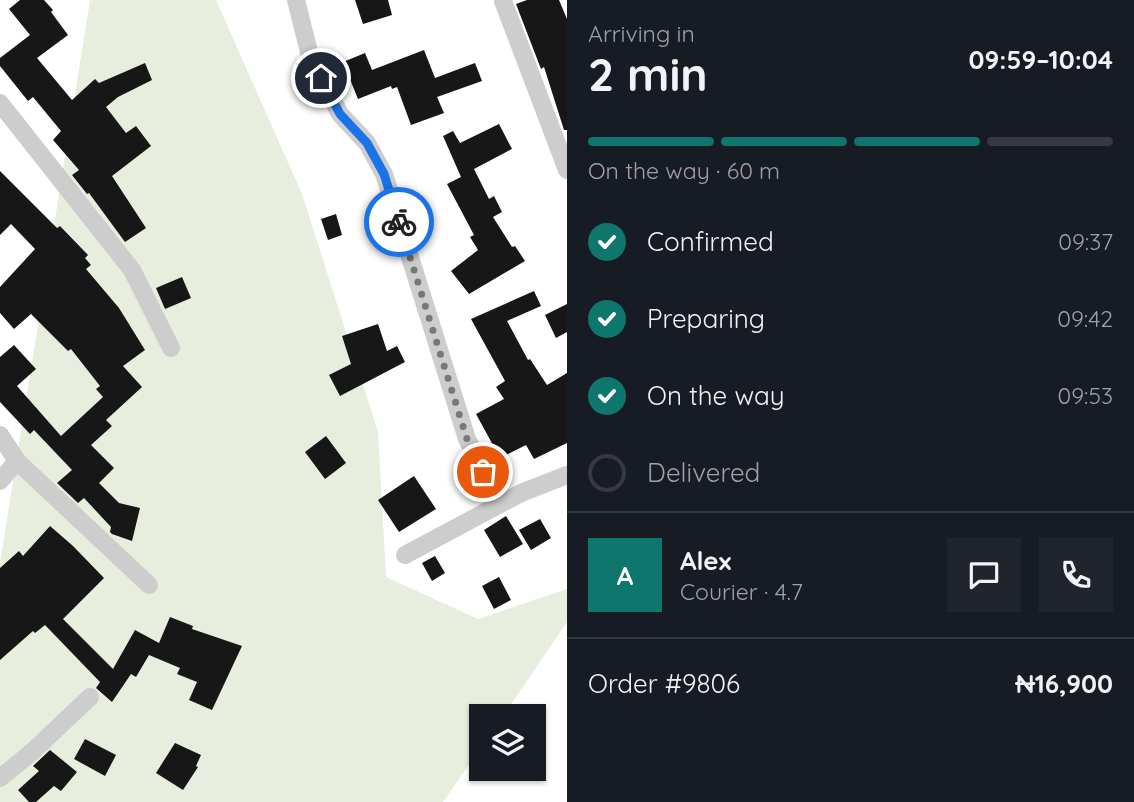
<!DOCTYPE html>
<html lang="en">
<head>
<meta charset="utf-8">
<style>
  body { margin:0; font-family:Quicksand,sans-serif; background:#20242c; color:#f1f3f6; height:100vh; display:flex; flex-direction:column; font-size:26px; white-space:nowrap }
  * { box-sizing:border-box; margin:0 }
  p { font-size:23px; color:#9ea1a6 }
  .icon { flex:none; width:38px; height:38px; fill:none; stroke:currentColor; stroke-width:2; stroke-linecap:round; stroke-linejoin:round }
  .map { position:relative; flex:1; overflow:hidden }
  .sheet { display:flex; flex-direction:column; background:#171b24; width:567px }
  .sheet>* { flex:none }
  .fabs { position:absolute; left:469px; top:704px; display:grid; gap:14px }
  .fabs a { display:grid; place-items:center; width:77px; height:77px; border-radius:0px; background:#171b24; box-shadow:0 2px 5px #0004; font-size:35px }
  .pin { position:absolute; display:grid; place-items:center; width:60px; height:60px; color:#fff; margin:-30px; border:4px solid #fff; border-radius:50%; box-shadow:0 2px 7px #0007 }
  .courier { position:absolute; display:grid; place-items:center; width:70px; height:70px; margin:-35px; border:5px solid #1a73e8; border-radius:50%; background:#fff; color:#222; box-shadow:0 2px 9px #0007 }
  .head em { font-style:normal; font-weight:800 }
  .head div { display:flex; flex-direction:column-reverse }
  .head { display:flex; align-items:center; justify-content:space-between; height:119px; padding:0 21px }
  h1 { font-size:46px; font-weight:800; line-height:52px }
  .bar { display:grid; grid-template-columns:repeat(4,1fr); gap:10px 7px; align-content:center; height:84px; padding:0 21px }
  .bar i { height:9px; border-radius:5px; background:#363941 }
  .bar .on { background:#0f766e }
  .bar p { grid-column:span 4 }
  .line { display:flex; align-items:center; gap:18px; padding:0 21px; border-top:2px solid #363941 }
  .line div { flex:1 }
  .round { display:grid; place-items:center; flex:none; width:74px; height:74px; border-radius:0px; background:#20242c }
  ol { padding:0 21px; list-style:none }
  li { display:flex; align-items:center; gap:21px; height:77px }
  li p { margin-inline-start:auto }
  li .icon { padding:7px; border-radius:50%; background:#0f766e; color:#fff; stroke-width:4 }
  li:last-child { color:#9ea1a6 }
  li i { width:38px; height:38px; border:4px solid #363941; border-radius:50% }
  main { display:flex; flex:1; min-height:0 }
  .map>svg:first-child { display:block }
</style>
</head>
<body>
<main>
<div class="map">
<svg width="567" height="802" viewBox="0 0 567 802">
  <rect width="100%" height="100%" fill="#fff"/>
  <path fill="#e7eedd" d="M90,0H216L302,194L378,432L386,577L478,619L567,589V622L503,716H481V747L443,802H0V563Z"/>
  <path fill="#171717" d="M20,0H44L53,10L51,12L68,35L37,58L72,100L95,79L99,83L145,63L152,80L118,97L106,107L126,133L136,126L151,146L112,176L146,228L125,242L89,193L87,194L72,175L79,170L53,140L61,131L33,97L28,101L0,66V58L30,35L9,9Z
    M355,0H388L392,15L363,24Z
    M527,0H559L567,19V130H564L544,67L541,69L516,4Z
    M424,50L435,78L475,63L482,81L437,97L444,113L411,125L397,87L392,89L391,86L358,99L343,62L365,53L372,70Z
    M499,124L512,149L474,169L489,199L494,196L502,212L493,217L512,247L515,246L525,261L469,294L451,271L478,250L470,237L474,235L447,184L461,177L443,136L453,131L460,143Z
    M0,171L57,228L60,226L88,255L85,258L91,265L86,269L119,308L145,350L123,366L142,387L106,420L112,426L91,445L114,468L99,483L119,503L140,508L132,541L112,534L110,532L111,527L84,498L78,503L57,483L72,470L34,430L30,434L0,402V357L14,345L36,369L17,386L61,436L103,397L96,389L100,386L71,349L68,351L31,314L14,329L0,313V287L35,249L11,224L0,235Z
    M336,214L342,235L328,240L321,219Z
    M182,277L191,298L165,309L156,288Z
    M534,291L541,306L507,321L528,360L530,359L547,385L567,373V443L534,459L526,445L500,458L476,414L504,399L496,387L505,381L471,319Z
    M567,304V332L556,338L545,315Z
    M378,324L387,351L397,346L405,362L340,396L329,375L351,364L342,336Z
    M326,436L346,463L325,479L305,452Z
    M414,476L436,509L399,532L378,500Z
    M506,516L523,544L500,557L484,530Z
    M540,519L551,538L531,550L519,530Z
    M50,526L73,546L104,578L63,619L113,669L135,630L159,643L170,617L193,626L192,629L242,646L212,710L189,700L197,682L177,674L180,668L149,655L136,677L131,674L112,702L96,688L100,682L45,625L35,633L33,631L0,660V568L19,551L23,556Z
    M435,556L445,573L432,581L422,563Z
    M499,577L511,600L494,609L482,586Z
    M85,739L116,755L105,776L74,759Z
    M175,743L201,755L196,766L198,767L183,790L156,773Z
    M50,750L77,772L61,791L54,786L36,802H29L18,790L39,771L33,766Z"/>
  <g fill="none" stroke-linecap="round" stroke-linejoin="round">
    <path stroke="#cdcdcd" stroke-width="18" d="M296,0L311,60L340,114L367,143L384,174L467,439L500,504
      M503,1L567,170
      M0,103L132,270L171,348
      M0,435L17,461L149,585
      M0,481L17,461
      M405,555L521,493L567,475
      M0,778L32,752L90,697"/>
  </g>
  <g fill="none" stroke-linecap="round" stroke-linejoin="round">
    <path stroke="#787878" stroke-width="7" stroke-dasharray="0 12.6" d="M399,222L467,439L483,472"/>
    <path stroke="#1a73e8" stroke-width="9" d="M321,78L340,114L367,143L384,174L399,222"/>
  </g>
</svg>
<div class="fabs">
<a><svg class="icon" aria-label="layers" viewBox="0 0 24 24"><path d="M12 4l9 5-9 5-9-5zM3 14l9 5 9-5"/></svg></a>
</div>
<div class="pin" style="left:483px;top:472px;background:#ea580c"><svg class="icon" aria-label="bag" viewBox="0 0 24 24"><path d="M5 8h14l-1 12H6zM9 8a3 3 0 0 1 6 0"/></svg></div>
<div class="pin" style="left:321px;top:78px;background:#1f2937"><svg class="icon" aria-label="home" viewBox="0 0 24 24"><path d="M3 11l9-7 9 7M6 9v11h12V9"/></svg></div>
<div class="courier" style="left:399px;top:222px"><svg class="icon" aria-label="bike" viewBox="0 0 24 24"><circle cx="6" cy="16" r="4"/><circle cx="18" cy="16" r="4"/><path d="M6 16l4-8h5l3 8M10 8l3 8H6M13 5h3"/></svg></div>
</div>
<section class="sheet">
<div class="head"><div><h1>2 min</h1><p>Arriving in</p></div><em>09:59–10:04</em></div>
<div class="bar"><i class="on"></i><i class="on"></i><i class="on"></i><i></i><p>On the way · 60 m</p></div>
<ol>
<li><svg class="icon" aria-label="check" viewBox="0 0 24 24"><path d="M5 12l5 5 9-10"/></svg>Confirmed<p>09:37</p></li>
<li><svg class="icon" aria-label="check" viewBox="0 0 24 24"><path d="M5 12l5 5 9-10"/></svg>Preparing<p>09:42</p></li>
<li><svg class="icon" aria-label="check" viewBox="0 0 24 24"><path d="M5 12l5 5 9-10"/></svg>On the way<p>09:53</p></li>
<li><i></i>Delivered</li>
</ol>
<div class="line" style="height:126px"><b class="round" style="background:#0f766e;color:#fff">A</b><div><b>Alex</b><p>Courier · 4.7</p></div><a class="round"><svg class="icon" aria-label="chat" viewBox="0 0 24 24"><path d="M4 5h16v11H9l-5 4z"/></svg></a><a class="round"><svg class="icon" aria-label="phone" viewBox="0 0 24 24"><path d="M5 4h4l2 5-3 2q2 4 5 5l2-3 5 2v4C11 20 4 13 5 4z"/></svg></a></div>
<div class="line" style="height:91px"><div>Order #9806</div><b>₦16,900</b></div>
</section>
</main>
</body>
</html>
